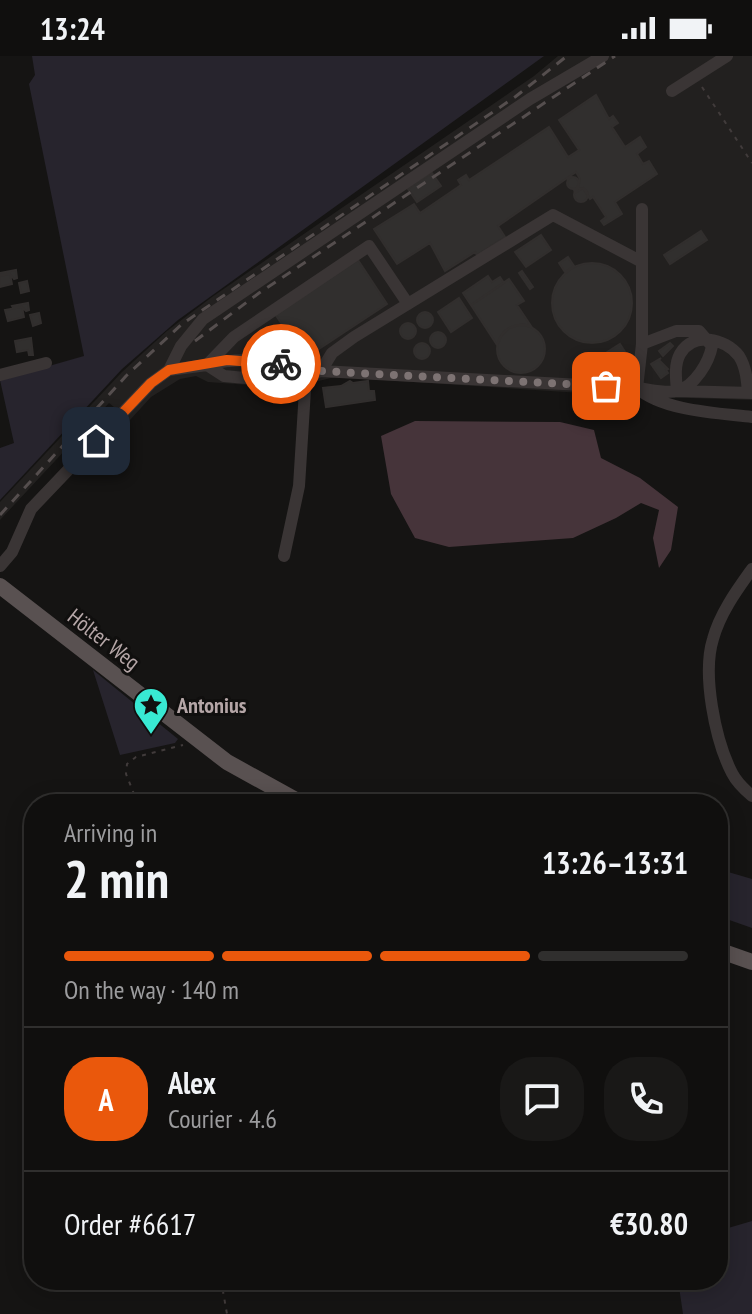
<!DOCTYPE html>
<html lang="en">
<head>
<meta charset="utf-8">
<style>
  body { margin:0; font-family:"PT Sans Narrow",sans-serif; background:#191817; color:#f1f3f6; height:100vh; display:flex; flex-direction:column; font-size:30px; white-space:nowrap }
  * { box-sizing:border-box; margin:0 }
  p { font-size:26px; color:#9c9c9e }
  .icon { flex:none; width:44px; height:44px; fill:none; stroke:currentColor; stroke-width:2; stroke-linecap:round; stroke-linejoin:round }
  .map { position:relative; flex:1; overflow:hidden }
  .side { position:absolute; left:24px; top:738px; width:704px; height:496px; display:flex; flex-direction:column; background:#100f0e; border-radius:32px; box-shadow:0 4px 20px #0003,0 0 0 2px #302f2e }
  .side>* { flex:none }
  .pin { position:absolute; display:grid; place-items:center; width:68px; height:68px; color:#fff; margin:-34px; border-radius:16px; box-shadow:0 4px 12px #0006 }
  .courier { position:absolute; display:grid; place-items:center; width:80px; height:80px; margin:-40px; border:6px solid #ea580c; border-radius:50%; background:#fff; color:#222; box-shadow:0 2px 10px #0007 }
  .summary em { font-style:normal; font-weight:800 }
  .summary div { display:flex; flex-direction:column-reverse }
  .summary { display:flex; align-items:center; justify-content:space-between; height:136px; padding:0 40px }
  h1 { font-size:52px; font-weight:800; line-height:60px }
  .bar { display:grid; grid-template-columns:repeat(4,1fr); gap:12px 8px; align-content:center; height:96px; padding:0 40px }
  .bar i { height:10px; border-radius:6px; background:#302f2e }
  .bar .selected { background:#ea580c }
  .bar p { grid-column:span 4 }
  .line { display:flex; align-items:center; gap:20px; padding:0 40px; border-top:2px solid #302f2e }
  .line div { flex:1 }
  .round { display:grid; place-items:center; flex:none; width:84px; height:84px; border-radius:32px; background:#191817 }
  .status { display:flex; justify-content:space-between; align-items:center; height:56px; padding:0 40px; background:#100f0e; direction:ltr }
  .status svg { height:22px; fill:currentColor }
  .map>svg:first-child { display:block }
</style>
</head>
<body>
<div class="status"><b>13:24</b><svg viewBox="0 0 49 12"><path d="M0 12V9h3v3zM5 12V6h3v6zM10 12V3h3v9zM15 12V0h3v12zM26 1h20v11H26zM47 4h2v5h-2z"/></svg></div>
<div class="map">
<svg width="752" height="1258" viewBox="0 0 752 1258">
  <rect width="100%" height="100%" fill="#151413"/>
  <path fill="#22201f" d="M558,0H752V344L628,340L335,321L290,332L208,326L196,320L180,323L151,341L130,364L109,347L0,464V446L122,316L167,275L212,241L534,20Z"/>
  <path fill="#27242d" d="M32,0H544L178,264L122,313L0,444V392L14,387L0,324L84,300L29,28L35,19Z
    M93,614L178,683L175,687L120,699Z
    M718,813L752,823V872L718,860Z
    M752,1165V1258H683L678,1224H718V1175Z"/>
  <path fill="#46343a" d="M415,365L560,366L594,374L601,402L640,422L678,451L671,494L659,512L653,482L659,454L641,447L616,462L573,482L449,491L415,482L391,438L381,380Z"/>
  <path fill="#312f2e" stroke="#312e2d" stroke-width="2" d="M596,39L609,63L613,60L618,67L612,71L625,91L640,81L646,91L637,98L643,108L649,105L657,118L615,146L622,158L604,169L601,165L606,161L593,141L590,143L583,132L575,137L574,134L578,132L580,123L576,116L498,170L505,181L477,199L475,196L445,215L430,187L397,208L374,173L414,148L420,157L461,129L458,124L466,119L469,124L549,71L568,101L579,94L559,64Z
    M432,117L441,130L417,146L408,133Z
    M567 127a6 6 0 1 1 12 0a6 6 0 1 1-12 0Z
    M574 139a7 7 0 1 1 14 0a7 7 0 1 1-14 0Z
    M701,175L707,184L670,208L664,199Z
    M541,179L551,194L526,211L515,196Z
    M568,201L574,210L565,216L559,207Z
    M358,204L387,248L305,302L275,258Z
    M552 247a40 40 0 1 1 80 0a40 40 0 1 1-80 0Z
    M16,214L17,222L14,223L10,218L1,219L0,217Z
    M522,215L533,231L530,233L519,217Z
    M10,218L12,228L0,231V220Z
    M488,220L492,226L500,221L504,227L471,249L463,237Z
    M509,223L524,245L517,249L531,270L522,268L509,272L502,279L497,289L471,249Z
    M27,225L29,235L21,237L19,227Z
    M459,242L472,262L451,276L438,256Z
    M28,247L29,254L26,255L22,251L13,252L12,250Z
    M22,251L24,261L8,265L5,254Z
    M417 264a8 8 0 1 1 16 0a8 8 0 1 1-16 0Z
    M39,257L41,267L33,270L30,259Z
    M400 275a8 8 0 1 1 16 0a8 8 0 1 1-16 0Z
    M497 293a24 24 0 1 1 48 0a24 24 0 1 1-48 0Z
    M430 284a8 8 0 1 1 16 0a8 8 0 1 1-16 0Z
    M31,282L33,299H29L28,294L17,296L15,285Z
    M670,287L673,290L663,300L659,295Z
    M414 295a8 8 0 1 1 16 0a8 8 0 1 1-16 0Z
    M620,288L629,302L599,322L590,307Z
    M661,302L659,304L668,313L666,314L668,317L661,322L651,308Z
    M350,325L353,327L368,325L369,335H374L375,344L326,351L323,332L341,330Z"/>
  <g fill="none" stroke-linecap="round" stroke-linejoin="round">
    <path stroke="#413b3b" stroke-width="2" stroke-dasharray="4 6" stroke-linecap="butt" d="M702,31L752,107
      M138,748L126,718L127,708L136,701L183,689
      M221,1224L227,1258"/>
    <path stroke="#3a3535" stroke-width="12" d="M672,35L727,0
      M642,153V288L637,332C648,333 666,338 677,335C695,330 709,306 712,290L699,275H676L642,288
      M207,309C239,301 277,303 306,318L299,430L284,500
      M207,309L234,281L369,190L408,248
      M169,314L181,290L203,263L530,43L603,0
      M321,315L332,297L354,281L553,159L642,206
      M0,319L46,307
      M748,337C747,324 746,311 739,300C725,282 693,275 680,298C674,309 676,323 677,335L752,337
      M0,510L12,496L31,453L151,327L169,314L207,309L224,320L286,326L321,315L637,332C663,355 718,357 752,361
      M752,513C737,534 720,557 713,583C702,618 715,684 732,717C736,725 745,734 752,740"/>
    <path stroke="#595151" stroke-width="16" d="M0,530L227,706L303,748
      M718,894L752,906"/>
    <path stroke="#554e4e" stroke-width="3" stroke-dasharray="10 8" stroke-linecap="butt" d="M195,285L259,237L615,0
      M0,459L126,320L182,268L515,41L567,0"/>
  </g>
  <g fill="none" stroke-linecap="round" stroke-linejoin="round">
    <path stroke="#7d7373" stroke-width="8" stroke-dasharray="0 14.4" d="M281,308L306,318L321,315L375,318L606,330"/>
    <path stroke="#ea580c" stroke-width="10" d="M96,385L151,327L169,314L227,304L281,308"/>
  </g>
  <defs>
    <g id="sight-pin" transform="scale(1.8)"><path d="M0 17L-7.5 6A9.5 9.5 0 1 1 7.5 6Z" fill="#38e9d3" stroke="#100f0e"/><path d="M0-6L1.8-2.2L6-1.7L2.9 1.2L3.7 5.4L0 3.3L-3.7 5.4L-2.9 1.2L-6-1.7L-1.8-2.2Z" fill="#111"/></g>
  </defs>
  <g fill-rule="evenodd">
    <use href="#sight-pin" x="151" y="649"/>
  </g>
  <g text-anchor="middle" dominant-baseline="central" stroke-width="6" stroke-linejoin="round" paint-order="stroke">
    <g font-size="22" fill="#b5a6a7" stroke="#100f0e">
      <text transform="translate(104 583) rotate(38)">Hölter Weg</text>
    </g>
    <g font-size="22" font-weight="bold" fill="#b5a6a7" stroke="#100f0e" text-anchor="start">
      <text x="177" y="649">Antonius</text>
    </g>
  </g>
</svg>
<div class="pin" style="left:606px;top:330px;background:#ea580c"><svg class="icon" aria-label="bag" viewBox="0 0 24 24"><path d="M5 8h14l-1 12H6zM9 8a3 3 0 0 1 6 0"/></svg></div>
<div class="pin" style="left:96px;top:385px;background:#1f2937"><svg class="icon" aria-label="home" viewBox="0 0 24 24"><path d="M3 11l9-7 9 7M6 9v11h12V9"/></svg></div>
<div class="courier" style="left:281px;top:308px"><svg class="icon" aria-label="bike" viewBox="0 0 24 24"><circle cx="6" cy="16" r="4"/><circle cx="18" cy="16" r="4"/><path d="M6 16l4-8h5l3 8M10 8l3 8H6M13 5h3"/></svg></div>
<section class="side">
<div class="summary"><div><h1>2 min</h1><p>Arriving in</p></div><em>13:26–13:31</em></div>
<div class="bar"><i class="selected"></i><i class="selected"></i><i class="selected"></i><i></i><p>On the way · 140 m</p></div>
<div class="line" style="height:144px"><b class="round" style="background:#ea580c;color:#fff">A</b><div><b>Alex</b><p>Courier · 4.6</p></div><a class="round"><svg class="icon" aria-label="chat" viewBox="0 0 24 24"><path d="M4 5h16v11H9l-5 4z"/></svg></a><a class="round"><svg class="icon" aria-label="phone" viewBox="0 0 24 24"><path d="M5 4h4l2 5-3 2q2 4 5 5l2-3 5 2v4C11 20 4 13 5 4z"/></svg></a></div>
<div class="line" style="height:104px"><div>Order #6617</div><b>€30.80</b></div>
</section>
</div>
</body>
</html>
